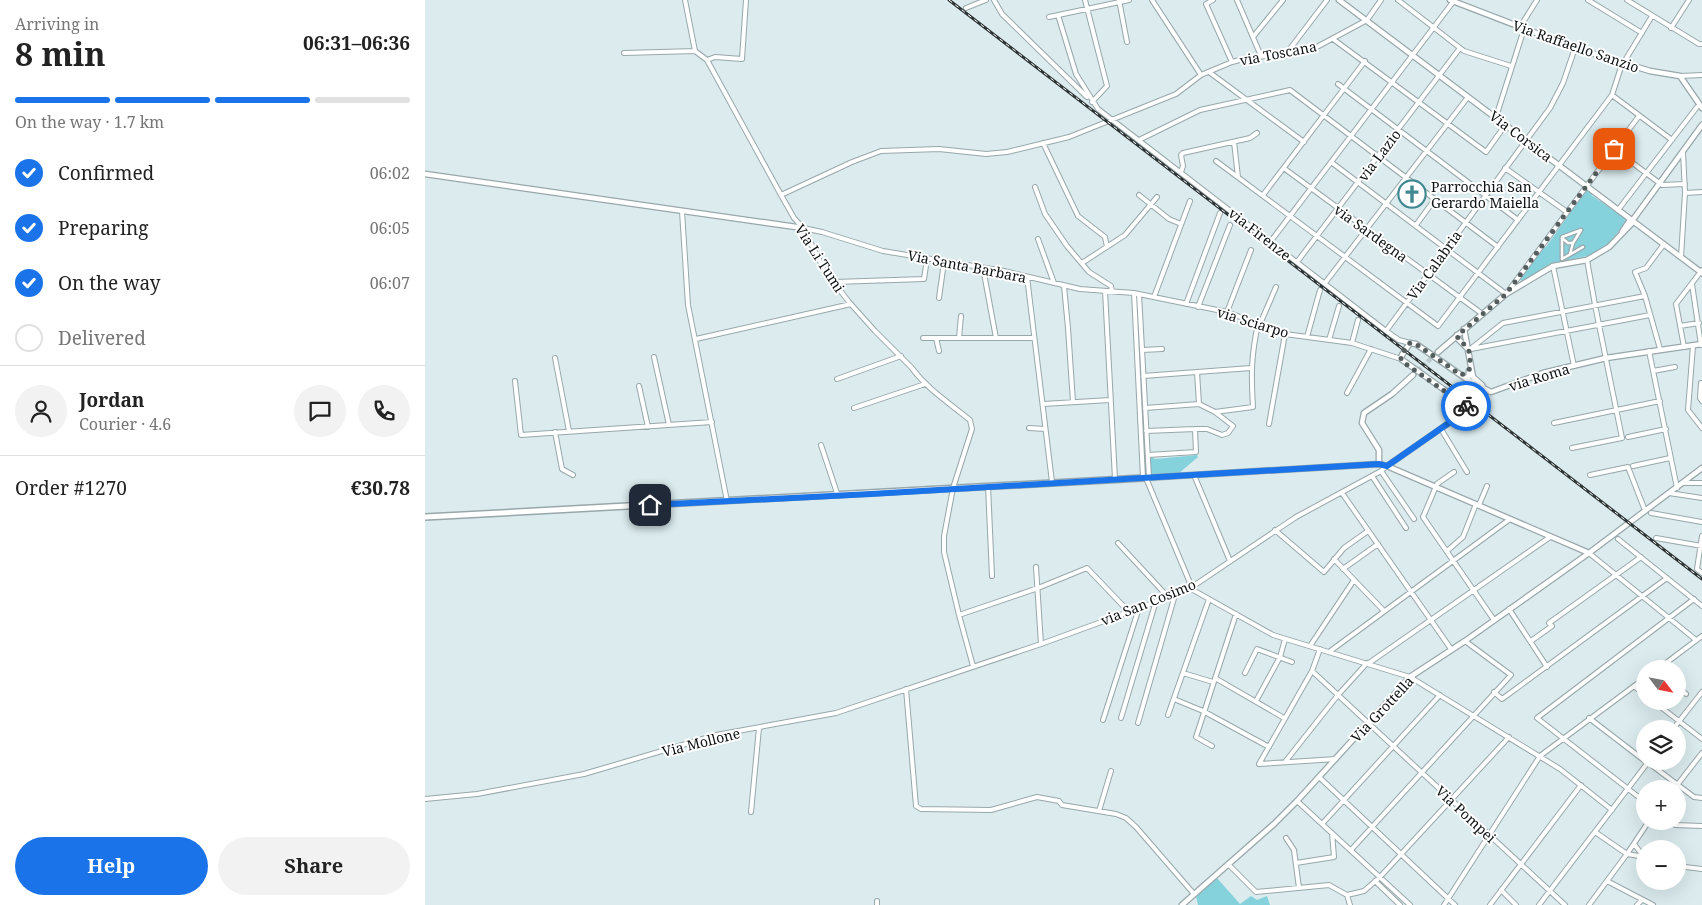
<!DOCTYPE html>
<html lang="en">
<head>
<meta charset="utf-8">
<style>
  body { margin:0; font-family:"Noto Serif",serif; background:#f2f2f2; color:#222; height:100vh; display:flex; flex-direction:column; font-size:19px; white-space:nowrap }
  * { box-sizing:border-box; margin:0 }
  p { font-size:16px; color:#767676 }
  .icon { flex:none; width:28px; height:28px; fill:none; stroke:currentColor; stroke-width:2; stroke-linecap:round; stroke-linejoin:round }
  .map { position:relative; flex:1; overflow:hidden }
  .sheet { display:flex; flex-direction:column; background:#fff; width:425px }
  .sheet>* { flex:none }
  .needle { width:32px; rotate:122deg }
  .tools { position:absolute; left:1211px; top:660px; display:grid; gap:10px }
  .tools a { display:grid; place-items:center; width:50px; height:50px; border-radius:50%; background:#fff; box-shadow:0 5px 20px #0002; font-size:25px }
  .pin { position:absolute; display:grid; place-items:center; width:42px; height:42px; color:#fff; margin:-21px; border-radius:10px; box-shadow:0 2px 8px #0006 }
  .courier { position:absolute; display:grid; place-items:center; width:50px; height:50px; margin:-25px; border:4px solid #1a73e8; border-radius:50%; background:#fff; color:#222; box-shadow:0 1px 6px #0007 }
  .overview em { font-style:normal; font-weight:700 }
  .overview div { display:flex; flex-direction:column-reverse }
  .overview { display:flex; align-items:center; justify-content:space-between; height:85px; padding:0 15px }
  h1 { font-size:32px; font-weight:700; line-height:38px }
  .bar { display:grid; grid-template-columns:repeat(4,1fr); gap:8px 5px; align-content:center; height:60px; padding:0 15px }
  .bar i { height:6px; border-radius:4px; background:#e0e0e0 }
  .bar .current { background:#1a73e8 }
  .bar p { grid-column:span 4 }
  .line { display:flex; align-items:center; gap:12px; padding:0 15px; border-top:1px solid #e0e0e0 }
  .line div { flex:1 }
  .round { display:grid; place-items:center; flex:none; width:52px; height:52px; border-radius:26px; background:#f2f2f2 }
  ol { padding:0 15px; list-style:none }
  li { display:flex; align-items:center; gap:15px; height:55px }
  li p { margin-inline-start:auto }
  li .icon { padding:5px; border-radius:50%; background:#1a73e8; color:#fff; stroke-width:4 }
  li:last-child { color:#767676 }
  li i { width:28px; height:28px; border:2px solid #e0e0e0; border-radius:50% }
  .cta { display:flex; gap:10px; margin-top:auto; padding:10px 15px }
  .cta a { flex:1; height:58px; border-radius:30px; background:#1a73e8; color:#fff; font-size:20px; font-weight:700; line-height:58px; text-align:center }
  .cta a+a { background:#f2f2f2; color:#222 }
  main { display:flex; flex:1; min-height:0 }
  .map>svg:first-child { display:block }
</style>
</head>
<body>
<main>
<section class="sheet">
<div class="overview"><div><h1>8 min</h1><p>Arriving in</p></div><em>06:31–06:36</em></div>
<div class="bar"><i class="current"></i><i class="current"></i><i class="current"></i><i></i><p>On the way · 1.7 km</p></div>
<ol>
<li><svg class="icon" aria-label="check" viewBox="0 0 24 24"><path d="M5 12l5 5 9-10"/></svg>Confirmed<p>06:02</p></li>
<li><svg class="icon" aria-label="check" viewBox="0 0 24 24"><path d="M5 12l5 5 9-10"/></svg>Preparing<p>06:05</p></li>
<li><svg class="icon" aria-label="check" viewBox="0 0 24 24"><path d="M5 12l5 5 9-10"/></svg>On the way<p>06:07</p></li>
<li><i></i>Delivered</li>
</ol>
<div class="line" style="height:90px"><a class="round"><svg class="icon" aria-label="person" viewBox="0 0 24 24"><circle cx="12" cy="8" r="4"/><path d="M4 21q1-7 8-7t8 7"/></svg></a><div><b>Jordan</b><p>Courier · 4.6</p></div><a class="round"><svg class="icon" aria-label="chat" viewBox="0 0 24 24"><path d="M4 5h16v11H9l-5 4z"/></svg></a><a class="round"><svg class="icon" aria-label="phone" viewBox="0 0 24 24"><path d="M5 4h4l2 5-3 2q2 4 5 5l2-3 5 2v4C11 20 4 13 5 4z"/></svg></a></div>
<div class="line" style="height:65px"><div>Order #1270</div><b>€30.78</b></div>
<div class="cta"><a>Help</a><a>Share</a></div>
</section>
<div class="map">
<svg width="1277" height="905" viewBox="0 0 1277 905">
  <rect width="100%" height="100%" fill="#dbebee"/>
  <path fill="#85d2dd" d="M1162,189L1169,194L1166,195L1199,217L1201,222L1185,242L1172,252L1162,256L1125,264L1098,281L1095,280V278L1117,247H1121Z
    M772,455L773,457L753,474L729,475L726,473L725,456L730,459Z
    M792,878L815,904L826,896L832,900L842,896L845,905H773L771,896Z"/>
  <g fill="none" stroke-linecap="round" stroke-linejoin="round">
    <path stroke="#bccacd" stroke-width="4.5" stroke-dasharray="4.5 2" stroke-linecap="butt" d="M988,375L1011,354"/>
    <g stroke="#98a7aa" stroke-width="5">
      <path id="pedestrian" d="M1137,238L1143,243H1148
        M1145,254L1148,243L1156,230L1137,237V259L1158,247"/>
    </g>
    <g stroke="#98a7aa" stroke-width="6">
      <path id="minor" d="M260,0L270,51L282,60L356,195L369,218L378,228L400,271L424,302L450,331L486,367C503,390 523,402 545,420L547,429L528,488L519,536V552L534,615L613,588L662,568L704,612
        M569,0L577,14L662,97
        M660,0L682,86L667,102
        M694,0L702,42
        M727,0L776,75
        M788,0L781,4L807,62
        M812,0L836,56
        M973,0L1039,51L1086,66
        M1163,0L1217,33
        M1202,0L1274,44H1277
        M541,8L561,0
        M633,15L651,74L673,109L961,331L974,340L985,343
        M624,17L704,0
        M1095,27L1112,0
        M1246,28L1264,0
        M828,37L858,0
        M908,39L1061,152L1081,124
        M199,53L270,51
        M861,54L902,0
        M282,60L290,57L317,59L321,0
        M784,72L879,142
        M1255,76L1277,75
        M913,84L1093,220
        M1187,95L1247,140
        M1071,117L1099,29
        M714,140L775,110L865,90L1073,247
        M809,142L813,177
        M618,143L653,216L680,237L682,247
        M1189,149L1237,185L1260,184
        M791,161L1013,326L1187,95L1196,67L1227,16
        M906,162L1081,294L1214,116
        M1080,168L1142,212
        M860,169L1056,313
        M756,172L758,166L756,155L758,153L825,138L832,133
        M610,187L620,214L642,246L664,272L686,286L687,291
        M1260,193L1277,192
        M356,195L427,162L456,151L514,149L561,154L582,152L644,137L751,94L776,75L807,62L822,58L861,54L888,49L942,20L956,0
        M714,195L744,219L756,224
        M838,195L940,61
        M1193,210L1272,107
        M257,211L263,305L302,501
        M991,225L1010,199
        M378,228L397,232L458,251L579,271L655,289L709,293L802,312L860,334L927,343L976,359
        M613,239L629,283
        M846,241L1028,2
        M1256,257L1260,193L1258,152
        M872,262L1035,48
        M657,263L700,235L732,197
        M1128,266L1149,366
        M558,268L571,338
        M602,277L627,482
        M410,282L499,279L502,259
        M900,283L1043,97
        M1267,284L1276,345
        M639,286L643,328L648,402
        M680,291L690,479
        M709,293L718,478
        M714,294L724,478
        M729,297L765,201
        M514,298L519,262
        M761,304L795,213
        M773,307L805,225
        M802,312L826,250
        M835,324L851,287
        M1255,326L1274,323
        M961,331L1125,108L1138,83L1150,48
        M882,337L895,290
        M498,338H608
        M511,338L514,351
        M534,338L536,316
        M271,339L426,304
        M904,340L914,306
        M927,343L933,320
        M1268,346L1263,410L1277,428
        M1259,347L1251,304L1277,270
        M1046,349L1225,315
        M1235,349L1220,296L1210,272L1221,268L1239,244
        M717,350L737,349
        M1044,350L1078,323L1220,296
        M1224,351L1252,488
        M229,357L244,425
        M130,358L144,431
        M1228,371L1250,367
        M772,372L774,404
        M718,376L826,368
        M412,379L476,356
        M90,381L96,435L287,422
        M1276,383L1275,398L1277,401
        M214,386L223,427
        M922,393L946,349
        M618,404L685,400
        M429,408L500,384
        M720,408L774,404L790,412L808,426L803,433L797,435L782,429H770L721,431
        M790,412L828,407C826,375 826,356 833,324
        M1129,423L1235,401
        M844,424L860,334
        M604,428L620,429
        M1016,429L1042,472
        M130,432L137,469L148,475
        M1203,437L1241,429
        M396,445L413,496
        M1147,448L1197,438L1170,305L1162,260
        M723,455L771,452L770,429
        M1208,466L1245,458
        M956,471L989,519
        M1029,472L1012,484L998,517L1069,620
        M769,475L805,561
        M1165,475L1203,467L1219,508
        M947,476L981,528
        M721,478L768,590L848,635L985,677L1135,769L1187,810
        M1259,483H1277
        M563,486L567,576
        M917,493L1026,649
        M1244,493L1277,498
        M1054,505L1062,486
        M1226,513L1277,522
        M850,530L899,572L919,548L943,531
        M1277,536L1272,569L1277,573
        M1231,538L1277,546
        M1193,539L1277,606
        M693,543L743,597
        M1022,551L1038,537L1051,504
        M1164,553L1271,640
        M909,559L959,611
        M611,567L616,644
        M918,569L953,544
        M1084,609L1122,667
        M534,615L548,666
        M1106,641L1127,626L1124,623L1216,557
        M885,646L929,580
        M904,652L1085,519
        M944,663L1125,537
        M1233,669L1277,636
        M887,671L1140,905
        M758,673L788,682
        M820,673L832,649L867,662
        M790,678L859,718
        M1209,686L1220,695
        M1252,686L1261,694
        M481,689L491,806L496,809L566,810L612,797L634,801L637,805L691,814L701,818L711,827L769,894
        M1069,692L1077,699L1242,578
        M749,699L778,711L844,747
        M831,701L855,657L860,639
        M1228,701L1277,739
        M743,715L784,599
        M696,718L731,601
        M1164,718L1220,761
        M678,720L714,608
        M713,723L750,595
        M1248,729L1277,692
        M787,746L771,737L811,614
        M1221,761L1269,797L1277,798
        M860,762L913,695L942,663
        M834,764L887,671L895,649
        M834,764L911,759
        M894,777L1030,905
        M1249,789L1277,753
        M0,799L52,794L159,774L291,735L411,713L616,644L750,595L767,587L871,517L956,471L962,466
        M872,801L985,905
        M1220,802L1112,718L1269,599
        M674,811L686,771
        M326,812L334,728
        M1245,821L1250,825L1277,826
        M897,824L1015,695
        M1170,832L1202,854L1220,857
        M861,838L869,850L874,888
        M1209,844L1219,857
        M926,850L1086,675L1040,641
        M871,863L909,857L907,833
        M803,864L831,892L904,885L922,895L925,905
        M1252,866L1277,869
        M950,881L975,905
        M1182,881L1228,905
        M1076,890L1091,905
        M922,895L939,891L955,877L1084,737
        M452,905V901
        M1019,905L1115,756L1220,678
        M1065,905L1156,785
        M1114,905L1224,761
        M1164,905L1202,854L1224,821
        M1212,905L1217,900"/>
    </g>
    <g stroke="#98a7aa" stroke-width="7">
      <path id="tertiary" d="M914,0L1277,273
        M1025,0L1150,48L1225,71L1255,76L1277,108
        M0,174L378,228
        M1207,221L1277,125
        M1197,232L1205,220
        M1039,329L1048,377L1057,385L1059,390
        M1032,335L1033,339L1043,349
        M1013,352L1081,294L1128,266L1162,260L1184,247L1208,222
        M1043,380L1044,371
        M954,464V450L937,423L939,413L967,394L988,375
        M962,466L1164,553
        M718,478L954,464L962,466L1041,411L1042,406L976,359L977,355L985,343L991,344L1043,380L1066,392L1118,373L1181,358L1277,344
        M757,905L849,824L872,801L985,677L1040,641L1164,553L1277,468"/>
    </g>
    <g stroke="#98a7aa" stroke-width="8">
      <path id="secondary" d="M0,517L718,478"/>
    </g>
    <use href="#pedestrian" stroke="#fff" stroke-width="2.5"/>
    <use href="#minor" stroke="#fff" stroke-width="4"/>
    <use href="#tertiary" stroke="#fff" stroke-width="4.5"/>
    <use href="#secondary" stroke="#fff" stroke-width="5"/>
    <g stroke="#2c3334" stroke-width="3">
      <path id="rail" d="M524,0L1277,579"/>
    </g>
    <use href="#rail" stroke="#fff" stroke-width="1" stroke-dasharray="4" stroke-linecap="butt"/>
  </g>
  <g fill="none" stroke-linecap="round" stroke-linejoin="round">
    <path stroke="#545d5e" stroke-width="5" stroke-dasharray="0 9" d="M1041,406L978,362L976,359V355L985,343L991,344L1036,375L1044,371C1045,365 1046,355 1043,349C1040,344 1035,342 1032,336L1081,294L1189,149"/>
    <path stroke="#1a73e8" stroke-width="6" d="M225,505L446,494L954,464L962,466L1041,411V406"/>
  </g>
  <defs>
    <g id="church-ring" transform="scale(1.4375)"><circle r="9.5" fill="#fff" stroke="#408791" stroke-width="1.5"/><path d="M-1.2-6h2.4v3.5h3.3v2.4h-3.3V6h-2.4V-.1h-3.3v-2.4h3.3Z" fill="#408791"/></g>
  </defs>
  <g fill-rule="evenodd">
    <use href="#church-ring" x="987" y="194"/>
  </g>
  <g text-anchor="middle" dominant-baseline="central" stroke-width="4" stroke-linejoin="round" paint-order="stroke">
    <g font-size="14" fill="#0b1111" stroke="#fff">
      <text transform="translate(1151 46) rotate(19)">Via Raffaello Sanzio</text>
      <text transform="translate(853 53) rotate(-11)">via Toscana</text>
      <text transform="translate(1096 136) rotate(37)">Via Corsica</text>
      <text transform="translate(954 155) rotate(-53)">via Lazio</text>
      <text transform="translate(946 233) rotate(36)">via Sardegna</text>
      <text transform="translate(835 234) rotate(38)">via Firenze</text>
      <text transform="translate(395 258) rotate(57)">Via Li Tumi</text>
      <text transform="translate(1009 265) rotate(-54)">Via Calabria</text>
      <text transform="translate(542 266) rotate(11)">Via Santa Barbara</text>
      <text transform="translate(828 322) rotate(17)">via Sciarpo</text>
      <text transform="translate(1114 377) rotate(-17)">via Roma</text>
      <text transform="translate(723 602) rotate(-22)">via San Cosimo</text>
      <text transform="translate(957 709) rotate(-47)">Via Grottella</text>
      <text transform="translate(276 742) rotate(-14)">Via Mollone</text>
      <text transform="translate(1041 814) rotate(43)">Via Pompei</text>
    </g>
    <g font-size="14" fill="#0b1111" stroke="#fff" text-anchor="start">
      <text x="1006" y="186">Parrocchia San<tspan x="1006" dy="16">Gerardo Maiella</tspan></text>
    </g>
  </g>
</svg>
<div class="tools">
<a><svg class="needle" viewBox="-14 -14 28 28"><path d="M0-13l5 13h-10z" fill="#e53935"/><path d="M0 13l5-13h-10z" fill="#767676"/></svg></a>
<a><svg class="icon" aria-label="layers" viewBox="0 0 24 24"><path d="M12 4l9 5-9 5-9-5zM3 14l9 5 9-5"/></svg></a>
<a>+</a>
<a>−</a>
</div>
<div class="pin" style="left:1189px;top:149px;background:#ea580c"><svg class="icon" aria-label="bag" viewBox="0 0 24 24"><path d="M5 8h14l-1 12H6zM9 8a3 3 0 0 1 6 0"/></svg></div>
<div class="pin" style="left:225px;top:505px;background:#1f2937"><svg class="icon" aria-label="home" viewBox="0 0 24 24"><path d="M3 11l9-7 9 7M6 9v11h12V9"/></svg></div>
<div class="courier" style="left:1041px;top:406px"><svg class="icon" aria-label="bike" viewBox="0 0 24 24"><circle cx="6" cy="16" r="4"/><circle cx="18" cy="16" r="4"/><path d="M6 16l4-8h5l3 8M10 8l3 8H6M13 5h3"/></svg></div>
</div>
</main>
</body>
</html>
